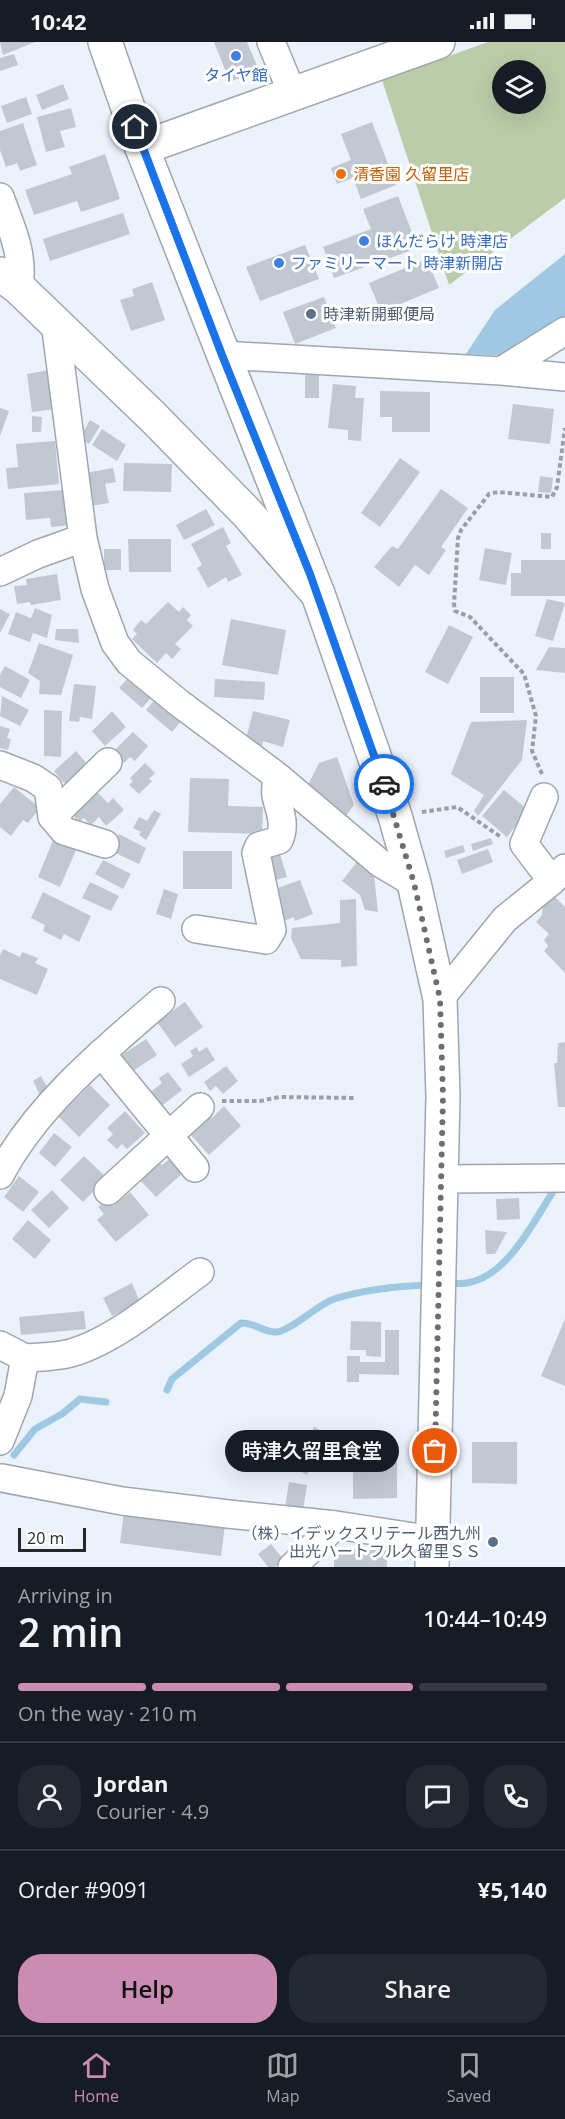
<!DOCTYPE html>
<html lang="en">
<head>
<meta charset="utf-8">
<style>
  body { margin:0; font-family:"Open Sans","Noto Sans JP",sans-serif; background:#242831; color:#f1f3f6; height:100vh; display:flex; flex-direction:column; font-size:22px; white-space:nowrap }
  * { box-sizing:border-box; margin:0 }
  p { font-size:20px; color:#9ea1a6 }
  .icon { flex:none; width:33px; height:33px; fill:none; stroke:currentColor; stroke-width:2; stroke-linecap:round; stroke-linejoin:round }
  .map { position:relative; height:1525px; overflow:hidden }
  .drawer { display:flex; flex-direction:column; background:#171b24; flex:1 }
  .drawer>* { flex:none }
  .buttons { position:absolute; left:492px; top:18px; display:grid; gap:12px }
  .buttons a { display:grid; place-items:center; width:54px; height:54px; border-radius:50%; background:#171b24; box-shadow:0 6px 24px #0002; font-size:30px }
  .scale { position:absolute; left:18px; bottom:15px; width:68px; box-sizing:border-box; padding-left:6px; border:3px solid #25272b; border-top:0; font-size:16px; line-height:21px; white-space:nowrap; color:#25272b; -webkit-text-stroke:4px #fff; paint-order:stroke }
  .pin { position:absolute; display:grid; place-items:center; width:51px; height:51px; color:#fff; margin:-26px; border:3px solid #fff; border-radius:50%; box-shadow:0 2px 6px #0007 }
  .courier { position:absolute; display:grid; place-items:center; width:60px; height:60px; margin:-30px; border:4px solid #1a73e8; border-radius:50%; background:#fff; color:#222; box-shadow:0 2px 8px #0007 }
  .bubble { position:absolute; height:42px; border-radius:21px; background:#171b24; box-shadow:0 6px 24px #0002; font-size:20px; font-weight:600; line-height:42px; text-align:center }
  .head em { font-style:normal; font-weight:600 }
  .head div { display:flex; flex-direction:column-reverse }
  .head { display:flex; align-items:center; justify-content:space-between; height:102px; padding:0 18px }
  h1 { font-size:39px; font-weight:600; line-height:45px }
  .bar { display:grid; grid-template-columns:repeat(4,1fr); gap:9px 6px; align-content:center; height:72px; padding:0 18px }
  .bar i { height:8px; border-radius:4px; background:#363941 }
  .bar .active { background:#ca8cb2 }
  .bar p { grid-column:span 4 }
  .line { display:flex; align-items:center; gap:15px; padding:0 18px; border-top:2px solid #363941 }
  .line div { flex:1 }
  .round { display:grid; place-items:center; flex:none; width:63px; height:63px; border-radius:24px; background:#242831 }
  .button { display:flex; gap:12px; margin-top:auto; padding:12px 18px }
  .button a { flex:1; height:69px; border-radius:24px; background:#ca8cb2; color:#111; font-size:24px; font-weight:600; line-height:69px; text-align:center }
  .button a+a { background:#242831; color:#f1f3f6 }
  .status { display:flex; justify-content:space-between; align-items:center; height:42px; padding:0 30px; background:#171b24; direction:ltr }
  .status svg { height:16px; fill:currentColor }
  .dock { display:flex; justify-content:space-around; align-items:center; height:84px; border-top:2px solid #363941; background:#171b24; font-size:16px; color:#9ea1a6 }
  .dock a { display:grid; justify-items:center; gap:3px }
  .dock .active { color:#ca8cb2 }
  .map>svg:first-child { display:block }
</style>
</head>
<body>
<div class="status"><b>10:42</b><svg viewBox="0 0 49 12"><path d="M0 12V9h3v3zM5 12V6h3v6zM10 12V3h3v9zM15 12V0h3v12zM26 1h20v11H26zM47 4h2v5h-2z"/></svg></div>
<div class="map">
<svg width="565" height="1525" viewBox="0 0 565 1525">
  <rect width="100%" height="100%" fill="#ecf2fc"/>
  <path fill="#bccca9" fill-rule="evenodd" d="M488,0H565V156L449,243L382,38ZM502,28H536V62H502Z"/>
  <path fill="#9fc9e3" d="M565,212V281L511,314L466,312L495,268Z"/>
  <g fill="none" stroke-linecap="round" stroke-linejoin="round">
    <path stroke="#9fc9e3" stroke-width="7" d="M448,1242C455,1241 461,1242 467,1241C510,1234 536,1174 558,1142
      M167,1348L172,1337L241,1281C254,1280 264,1291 277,1290C292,1288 317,1263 334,1257C365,1247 399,1244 431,1243
      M14,1413L35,1387L62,1372L80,1357L106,1360"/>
  </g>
  <path fill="#c2c8d2" d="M0,0H35L3,13Z
    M214,0H247L259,28L230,40Z
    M14,12L18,23L0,29V16Z
    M63,42L69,57L42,68L36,53Z
    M26,55L32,72L7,81L1,64Z
    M71,66L76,85L60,89L65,105L46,110L37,75Z
    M372,80L396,143L361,157L353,136L337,142L331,126L351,118L341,92Z
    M23,81L37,123L20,129L17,121L6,125L0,108V89Z
    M105,112L120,157L81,170L77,159L34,173L25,148L72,132L69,125Z
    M398,154L418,206L334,236L323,205L371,187L363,167Z
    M123,171L130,192L50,219L43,197Z
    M305,203L319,237L260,259L246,225Z
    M427,217L439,246L381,270L369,241Z
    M152,240L165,278L131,289L120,258L134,254L132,247Z
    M324,255L336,286L295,302L283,270Z
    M50,328L55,367L32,370L27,332Z
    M305,329H319V356H305Z
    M333,342L356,344L355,356H364L361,399L348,398V388L328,386Z
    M380,349L430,350V390H392V375H380Z
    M513,362L554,367L550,402L508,397Z
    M0,366L9,369L0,394Z
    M32,374L42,375L41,390H32Z
    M90,378L100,384L89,402L79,397Z
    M102,387L126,403L117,419L92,403Z
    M55,399L59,442L8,447L6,426L18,425L16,402Z
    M400,416L420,430L380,485L361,471Z
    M124,421L172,422L171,450L123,449Z
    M113,426L116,440L105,442L109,461L90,464L85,431Z
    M540,434L553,436L551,451L538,450Z
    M441,447L468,466L441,505L446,508L429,533L415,523L399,545L374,525L392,504L398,507Z
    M64,448L65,472H69L70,483L51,485L50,476L26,478L24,451Z
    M206,467L215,483L184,498L176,483Z
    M223,485L231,501L226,504L242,533L228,540L226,535L208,546L197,526L202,523L191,502Z
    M541,491H551V507H541Z
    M128,497H171V530H129Z
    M485,506L512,511L506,543L479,538Z
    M104,507H121V528H104Z
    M521,518H565V554H511V531H521Z
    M57,532L61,558L31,563L30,560L17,562L14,544L27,543L26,537Z
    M547,557L565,561L553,599L535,594Z
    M168,560L179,570L183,565L191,573L187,578L193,584L175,602L181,607L172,617L166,611L157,621L132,597L137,592L133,588L141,578L146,582Z
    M35,566L52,573L47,596L33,591L30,600L8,592L16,570L31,576Z
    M0,567L10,572L0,591Z
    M231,577L286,588L278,633L222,623Z
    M449,583L473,595L448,642L425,630Z
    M56,587H78L79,601L55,598Z
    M39,601L73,613L61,653L39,652L40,639L28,631Z
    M549,605L565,606V631L536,628Z
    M5,624L30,638L21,656L0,645V633Z
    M131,633L154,653L142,666L119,646Z
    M480,635H514V671H480Z
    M215,637L265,640L264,658L214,655Z
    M74,642L96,644L92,677L80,675L79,680L69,679Z
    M2,654L29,668L20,684L0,674Z
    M157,655L183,677L172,690L146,668Z
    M44,668L62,669L61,715L44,714Z
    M112,669L126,685L105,704L92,689Z
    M253,669L290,678L283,705L263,699L262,705L245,701Z
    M527,678L522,718L478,774L474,769L484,753L451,732L471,680Z
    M0,684L10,687L7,696L11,697L8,708L0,706Z
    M133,690L148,704L135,719L130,715L124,721L113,710Z
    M76,709L87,722L65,742L54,729Z
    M337,715L354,763L346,774L308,743L319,721Z
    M145,721L155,731L149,737L152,739L139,752L129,743L133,739L130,736Z
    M190,736L229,737L228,764L263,765L262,792L188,790Z
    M14,745L40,766L28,781L23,778L11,794L0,785V762Z
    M504,748L528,768L507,795L482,774Z
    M97,750L108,761L113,756L124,768L106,784L99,775L91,783L84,776L79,780L72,772Z
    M154,768L161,772L146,798L139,793L141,790L133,786L139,775L147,779Z
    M119,792L146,806L139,822L111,809Z
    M491,796L493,802L473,809L471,802Z
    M53,798L76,808L60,845L38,835Z
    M463,803L465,810L446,816L444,809Z
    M488,807L493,820L462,832L457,818Z
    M183,809H232V847H183Z
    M280,812L287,835L271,839L264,816Z
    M103,818L131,832L123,847L95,832Z
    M357,820L374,834L378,870L365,868L360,853L342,839Z
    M300,838L313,872L295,879L294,875L283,879L272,848Z
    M90,840L119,854L111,869L82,856Z
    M164,847L178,852L171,877L156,872Z
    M43,850L91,874L79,900L64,892L61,898L43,889L45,883L31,876Z
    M554,854L565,865V931L544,909L548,904L544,898L549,892L536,880L542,873L543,862Z
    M356,857L357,924L341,925V918L301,917L291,896L292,886L340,881V858Z
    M3,907L20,915L22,910L38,916L35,921L48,927L37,953L0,937V913Z
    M185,960L203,985L175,1005L157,980Z
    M146,997L157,1013L133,1029L122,1013Z
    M565,1000V1065H558L554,1021H557L558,1001Z
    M197,1005L199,1010L207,1005L215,1018L189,1035L181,1022L193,1014L190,1009Z
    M226,1024L238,1039L223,1052L216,1044L210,1049L204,1040Z
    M168,1030L182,1048L159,1066L148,1052L162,1041L159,1036Z
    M41,1034L50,1051L41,1055L33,1039Z
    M90,1043L110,1063L79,1095L58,1074Z
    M224,1064L241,1084L209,1113L187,1089L207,1071L212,1076Z
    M125,1069L145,1091L127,1107L122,1102L117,1107L107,1098L113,1092L107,1086Z
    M54,1091L72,1105L55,1125L39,1111Z
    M84,1114L107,1136L83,1160L60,1138Z
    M171,1116L184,1130L156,1155L138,1136L157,1118L162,1123Z
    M19,1134L39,1150L23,1170L4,1155Z
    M52,1148L69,1166L49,1186L31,1168Z
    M130,1150L149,1173L116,1200L97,1178L104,1172L98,1165L107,1157L113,1164Z
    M519,1156L520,1177L497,1178L496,1157Z
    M28,1178L51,1198L35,1217L12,1197Z
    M485,1188L507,1190L495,1212H486Z
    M132,1241L140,1260L112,1274L103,1256Z
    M84,1269L86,1287L21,1293L19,1275Z
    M565,1277V1344L541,1334Z
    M351,1279L381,1280V1315L366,1314V1308H350Z
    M385,1288H399V1333L359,1332V1340H347V1314H360V1320H385Z
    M314,1385L328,1392L322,1404L333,1411L329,1418L318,1411L307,1433L293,1425Z
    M472,1400H517V1442L472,1441Z
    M353,1413H397V1456L353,1457Z
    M289,1440L307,1443L303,1468L285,1465Z
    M124,1470L225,1483L221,1514L120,1501Z
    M271,1502L284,1518L275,1525H268L258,1512Z
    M334,1507L387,1508V1525H334Z"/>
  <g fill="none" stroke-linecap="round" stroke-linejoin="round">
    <g stroke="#a0a6af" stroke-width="30">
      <path id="minor" d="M271,0L293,53
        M0,155C12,188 24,211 19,246
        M55,280L83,496L95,547L115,601L129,620L179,661L277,734L380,821L414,841
        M222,313L501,329L565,335
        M501,329L565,289
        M0,530L38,512L83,496
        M0,723L33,736L48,746L52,775L64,789L105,802
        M544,755L524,802L552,839
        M52,775L108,720
        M196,887L266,898L272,888L256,811L259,804L279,798C286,783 280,770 276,754C275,748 276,741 277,734
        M440,957L505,877L552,839L565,826
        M101,1011L195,1126
        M0,1133C36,1064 103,1009 161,959
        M441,1137L565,1136
        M108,1149L200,1065
        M0,1303L25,1316L18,1354L0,1399
        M25,1316C41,1315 56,1315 71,1311C116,1298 163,1257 200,1230
        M2,1436L122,1459L228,1472L336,1483L433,1498
        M292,1525L336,1483"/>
    </g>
    <g stroke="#a0a6af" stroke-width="36">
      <path id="tertiary" d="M142,106L438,0
        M0,232L19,246L153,375L247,471L316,550"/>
    </g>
    <g stroke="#a0a6af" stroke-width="36">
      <path id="trunk" d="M105,0L142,106L318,552L395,774L414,841L440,957L443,1054L432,1525"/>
    </g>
    <path stroke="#9a9ea6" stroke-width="4" stroke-dasharray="4.5 3" stroke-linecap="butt" d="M542,732L532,709L536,674L524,632L470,575L455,569L454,562L458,496L461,488L489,452L498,450L552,455L557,445L565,386
      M422,770L457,765L501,795
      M222,1059H260L279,1055L356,1056"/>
    <use href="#minor" stroke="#fff" stroke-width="27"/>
    <use href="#tertiary" stroke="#fff" stroke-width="33"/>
    <use href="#trunk" stroke="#fff" stroke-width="33"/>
  </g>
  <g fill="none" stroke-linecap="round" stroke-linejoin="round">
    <path stroke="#6b6e74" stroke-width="6" stroke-dasharray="0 10.8" d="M384,742L414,841L440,957L443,1054L435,1409"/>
    <path stroke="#1a73e8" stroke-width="8" d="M135,85L222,313L310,532L384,742"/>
  </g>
  <g fill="#3f7fe0" stroke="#fff" stroke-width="2">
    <circle cx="236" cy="14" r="6"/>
    <circle cx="364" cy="199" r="6"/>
    <circle cx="279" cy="221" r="6"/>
  </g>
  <circle fill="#e8710a" stroke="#fff" stroke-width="2" cx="341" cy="132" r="6"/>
  <g fill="#5c6f8a" stroke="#fff" stroke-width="2">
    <circle cx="311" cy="272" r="6"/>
    <circle cx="493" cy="1500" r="6"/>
  </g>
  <g text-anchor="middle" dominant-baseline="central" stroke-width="6" stroke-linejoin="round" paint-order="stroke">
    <g font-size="16" fill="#366cbe" stroke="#fff" text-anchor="start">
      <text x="236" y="33" text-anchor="middle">タイヤ館</text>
      <text x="376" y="199">ほんだらけ 時津店</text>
      <text x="291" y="221">ファミリーマート 時津新開店</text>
    </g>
    <g font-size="16" fill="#c56008" stroke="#fff" text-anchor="start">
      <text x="353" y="132">清香園 久留里店</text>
    </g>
    <g font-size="16" fill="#4e5e75" stroke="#fff" text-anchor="start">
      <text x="323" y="272">時津新開郵便局</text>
      <text x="481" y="1491" text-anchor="end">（株）イデックスリテール西九州<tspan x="481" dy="18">出光ハートフル久留里ＳＳ</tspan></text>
    </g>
  </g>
</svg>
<div class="buttons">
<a><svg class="icon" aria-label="layers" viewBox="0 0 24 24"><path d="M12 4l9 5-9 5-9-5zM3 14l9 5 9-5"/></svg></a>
</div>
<div class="scale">20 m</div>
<div class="pin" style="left:435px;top:1409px;background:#ea580c"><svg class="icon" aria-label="bag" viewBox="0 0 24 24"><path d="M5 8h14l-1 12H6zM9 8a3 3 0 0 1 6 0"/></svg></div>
<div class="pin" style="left:135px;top:85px;background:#1f2937"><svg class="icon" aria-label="home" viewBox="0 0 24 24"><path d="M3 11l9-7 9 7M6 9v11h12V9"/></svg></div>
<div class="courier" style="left:384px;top:742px"><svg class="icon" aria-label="car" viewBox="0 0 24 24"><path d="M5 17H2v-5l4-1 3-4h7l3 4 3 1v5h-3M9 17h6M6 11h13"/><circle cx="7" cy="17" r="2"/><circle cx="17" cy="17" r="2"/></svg></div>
<div class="bubble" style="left:225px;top:1388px;width:174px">時津久留里食堂</div>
</div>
<section class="drawer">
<div class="head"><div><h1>2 min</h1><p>Arriving in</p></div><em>10:44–10:49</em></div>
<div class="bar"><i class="active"></i><i class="active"></i><i class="active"></i><i></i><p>On the way · 210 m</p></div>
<div class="line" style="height:108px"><a class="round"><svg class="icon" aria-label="person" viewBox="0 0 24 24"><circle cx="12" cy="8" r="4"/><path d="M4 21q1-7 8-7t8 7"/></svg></a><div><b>Jordan</b><p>Courier · 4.9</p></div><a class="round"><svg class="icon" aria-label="chat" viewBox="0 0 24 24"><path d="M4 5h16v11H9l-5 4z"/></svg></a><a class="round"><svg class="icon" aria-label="phone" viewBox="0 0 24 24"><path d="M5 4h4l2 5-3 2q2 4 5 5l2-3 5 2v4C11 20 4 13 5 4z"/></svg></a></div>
<div class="line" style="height:78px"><div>Order #9091</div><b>¥5,140</b></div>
<div class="button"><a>Help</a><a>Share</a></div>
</section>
<nav class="dock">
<a class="active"><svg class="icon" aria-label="home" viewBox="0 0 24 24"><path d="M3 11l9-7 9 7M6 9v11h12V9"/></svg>Home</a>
<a><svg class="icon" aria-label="map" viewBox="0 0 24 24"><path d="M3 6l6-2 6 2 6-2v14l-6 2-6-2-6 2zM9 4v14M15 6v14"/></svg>Map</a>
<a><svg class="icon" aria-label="saved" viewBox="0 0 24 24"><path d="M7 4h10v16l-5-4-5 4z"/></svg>Saved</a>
</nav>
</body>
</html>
